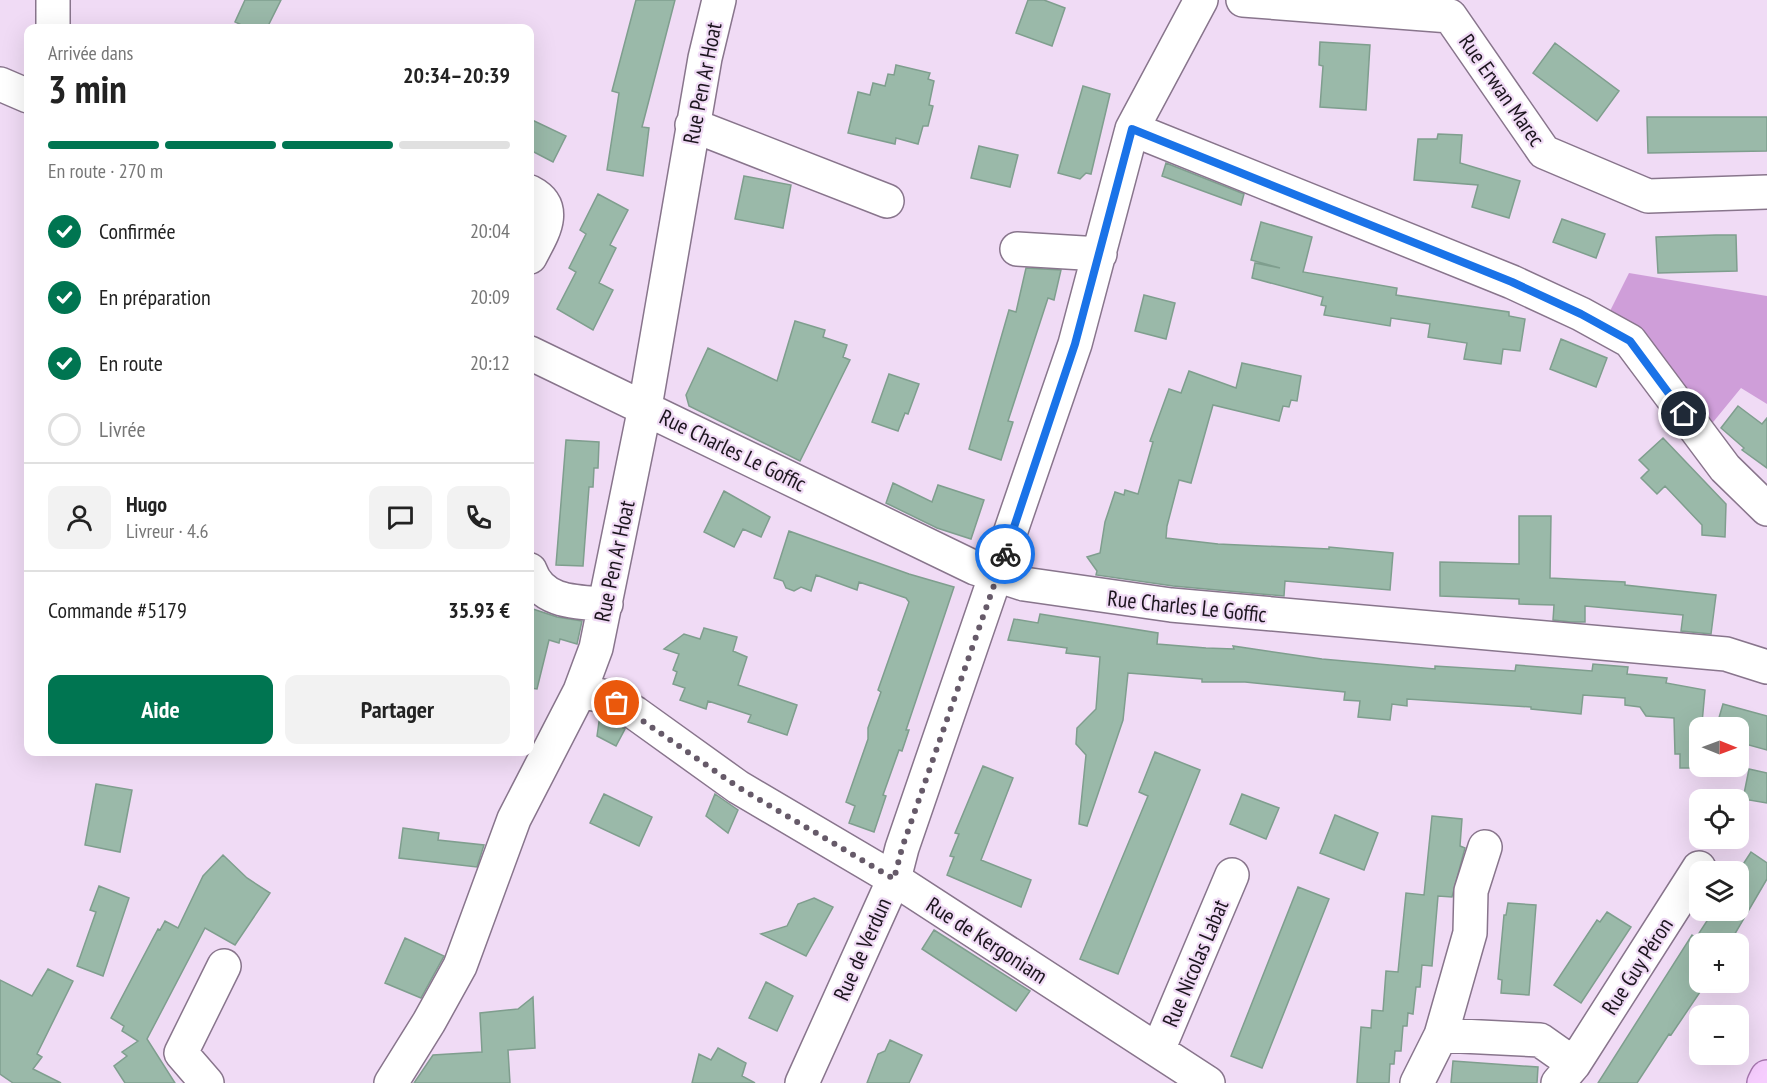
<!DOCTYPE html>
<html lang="fr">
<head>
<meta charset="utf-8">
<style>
  body { margin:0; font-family:"PT Sans Narrow",sans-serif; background:#f2f2f2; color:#222; height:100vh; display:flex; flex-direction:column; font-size:22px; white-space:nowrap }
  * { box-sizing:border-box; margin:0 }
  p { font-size:20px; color:#767676 }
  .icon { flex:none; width:33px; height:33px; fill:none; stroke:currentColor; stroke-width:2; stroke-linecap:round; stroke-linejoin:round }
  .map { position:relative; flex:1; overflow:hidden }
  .panel { position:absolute; left:24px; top:24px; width:510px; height:732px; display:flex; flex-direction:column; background:#fff; border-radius:12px; box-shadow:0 6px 24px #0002 }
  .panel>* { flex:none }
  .needle { width:39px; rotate:91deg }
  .buttons { position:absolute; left:1689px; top:717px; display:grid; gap:12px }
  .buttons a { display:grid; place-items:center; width:60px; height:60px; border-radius:12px; background:#fff; box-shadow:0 6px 24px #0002; font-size:30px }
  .pin { position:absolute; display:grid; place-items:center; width:51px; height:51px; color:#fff; margin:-26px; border:3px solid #fff; border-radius:50%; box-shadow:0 2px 6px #0007 }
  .courier { position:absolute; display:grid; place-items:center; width:60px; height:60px; margin:-30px; border:4px solid #1a73e8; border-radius:50%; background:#fff; color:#222; box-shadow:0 2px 8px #0007 }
  .head em { font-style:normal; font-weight:700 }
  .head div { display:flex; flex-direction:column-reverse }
  .head { display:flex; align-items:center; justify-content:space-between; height:102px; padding:0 24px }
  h1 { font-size:39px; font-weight:700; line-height:45px }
  .bar { display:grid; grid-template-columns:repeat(4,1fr); gap:9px 6px; align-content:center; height:72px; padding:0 24px }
  .bar i { height:8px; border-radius:4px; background:#e0e0e0 }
  .bar .active { background:#007551 }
  .bar p { grid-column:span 4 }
  .line { display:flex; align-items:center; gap:15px; padding:0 24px; border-top:2px solid #e0e0e0 }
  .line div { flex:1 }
  .round { display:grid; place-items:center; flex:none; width:63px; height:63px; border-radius:12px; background:#f2f2f2 }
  ol { padding:0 24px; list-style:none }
  li { display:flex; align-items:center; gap:18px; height:66px }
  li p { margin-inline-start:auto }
  li .icon { padding:6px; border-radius:50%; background:#007551; color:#fff; stroke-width:4 }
  li:last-child { color:#767676 }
  li i { width:33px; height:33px; border:3px solid #e0e0e0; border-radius:50% }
  .button { display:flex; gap:12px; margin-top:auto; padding:12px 24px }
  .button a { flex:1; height:69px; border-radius:12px; background:#007551; color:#fff; font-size:24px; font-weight:700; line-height:69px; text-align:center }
  .button a+a { background:#f2f2f2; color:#222 }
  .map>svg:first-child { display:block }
</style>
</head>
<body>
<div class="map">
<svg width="1767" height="1083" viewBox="0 0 1767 1083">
  <rect width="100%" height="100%" fill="#f0dbf5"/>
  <path fill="#cf9ed9" d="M1629,273L1767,296V404L1741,388L1705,432L1606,319Z"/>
  <path fill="#9ab9a9" stroke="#7f9e8e" stroke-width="1.5" d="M245,0H281L267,28H248L235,22Z
    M636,0H675L642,127L649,128L643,176L607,170L619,93L612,91Z
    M1028,0H1044L1065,8L1052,46L1016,33Z
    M1320,42L1370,45L1366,110L1320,107L1323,66L1319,65Z
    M1555,43L1619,91L1597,121L1533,73Z
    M896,65L930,73L928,79L934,81L929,105L933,106L928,126H923L918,144L896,138L895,144L848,133L858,92L870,95L873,83L885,86L888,74L894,75Z
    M1083,86L1110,94L1091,174L1086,173L1080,179L1058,173Z
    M1647,117H1767V151L1648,153Z
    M530,119L566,136L553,162L530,150Z
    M1438,134L1462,135L1460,163L1520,181L1509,218L1472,207L1478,185L1414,180L1418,139H1437Z
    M979,146L1018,155L1010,187L971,178Z
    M1166,163L1244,194L1241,205L1162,176Z
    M744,176L791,185L783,228L735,219Z
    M598,194L628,210L610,245L616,248L599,283L613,290L593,330L557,309L576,272L569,268L586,234L580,230Z
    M1562,219L1605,234L1596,258L1553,242Z
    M1261,222L1312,237L1303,272L1397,288L1396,295L1509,312V316L1525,319L1520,351L1503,349L1501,364L1464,359L1467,343L1428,337L1430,324L1391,318L1390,326L1324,315L1326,306L1321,305L1323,297L1252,278L1255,263L1280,268L1251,260Z
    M1716,235H1736L1737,271L1658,273L1656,237Z
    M1026,268L1061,270L1054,300L1048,298L1008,421L1013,422L1001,460L969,449L1009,310L1016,312Z
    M1144,295L1175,303L1166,339L1135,331Z
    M795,321L825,330L823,337L847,345L843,357L850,360L800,461L689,406L686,395L708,348L777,381Z
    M1561,339L1607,358L1596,387L1550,369Z
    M1242,363L1301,376L1297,401L1291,400L1289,407L1283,406L1279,421L1213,405L1191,483L1179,480L1167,526L1166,538L1218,544L1329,549V547L1393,553L1390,590L1285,581L1284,596L1173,586L1096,575L1097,571L1087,557L1100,553L1105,522L1115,492L1124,495L1125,490L1138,494L1153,442L1150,441L1169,389L1181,393L1189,371L1236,388Z
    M889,374L919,384L908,414L905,413L898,431L872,422Z
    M1738,406L1762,424L1767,418V468L1742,450L1744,448L1721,428Z
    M1663,438L1726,504L1725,537L1702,535V525L1665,486L1657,494L1641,478L1649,470L1639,460Z
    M566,440L599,442L598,468H594L593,487H589L583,566L556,565Z
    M893,483L932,502L938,485L984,500L971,539L937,528L886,503Z
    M724,491L770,517L761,537L743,529L734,547L704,532Z
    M1519,516H1551L1550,578L1625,582V585L1716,595L1711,634L1681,631L1683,615L1585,606V622H1571L1553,620L1554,605L1519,604V599L1440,596V562L1519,564Z
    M789,531L909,574L954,587L906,730H909L902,751L899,750L883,795L886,796L874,832L849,823L855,806L846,802L868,739V728L881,692L878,690L909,602L906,598L859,582L857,590L816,575L811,591L801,587L794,591L786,588L783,581L774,578Z
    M530,608L557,617L582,621L577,644L560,639L559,643L549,640L537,689L530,688Z
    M1040,614L1158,633L1157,644L1206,648L1234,649L1233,646L1322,659L1435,669V666L1515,671L1516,665L1592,671L1593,664L1628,667L1627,674L1667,678L1666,683L1705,690L1702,723L1709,724V728H1700V766L1709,768H1680V754H1675L1674,718L1646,716L1640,707L1625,705V698L1583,695L1581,714L1531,709V707L1407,699V706L1392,704L1390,720L1358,717L1360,701L1344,700L1345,692L1245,682H1202V679L1128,673L1123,720L1087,826L1079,824L1086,755L1076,744L1077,728L1096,709L1100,657L1066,653L1067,648L1008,640L1014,619L1038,623Z
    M704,628L737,637L733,651L747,657L738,685L797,705L787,735L748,722L751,715L708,701L706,709L680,700L685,688L673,684L677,672L673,670L679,654L664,649L684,634L700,639Z
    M1723,704L1767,716V750L1738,742V728H1716Z
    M600,715L625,729L616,746L597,736Z
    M1155,752L1200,770L1118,974L1080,959L1148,796L1139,792Z
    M983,766L1013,778L981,860L1031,880L1021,907L947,875L954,857L950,856L959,834L955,833Z
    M1749,769L1767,773V803L1743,799Z
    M96,784L132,790L120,852L85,845Z
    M604,794L652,817L639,846L590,823Z
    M715,794L738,810L728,833L706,816Z
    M1242,794L1279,808L1266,839L1230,824Z
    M1335,815L1378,833L1364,870L1320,853Z
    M1432,816L1462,819L1460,846L1465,848L1452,897L1438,896L1432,966L1422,965L1420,987H1416L1413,1014L1408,1013L1407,1026H1403L1401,1051H1395L1394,1064H1390L1389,1083H1357L1361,1027L1371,1028L1372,1010L1383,1011L1386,971L1398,972L1406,893L1424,895Z
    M403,828L439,833L438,840L484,845L477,867L399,858Z
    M1751,852L1767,863V879L1729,944H1700V992L1671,1035L1669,1034L1637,1083H1598L1692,935L1696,938L1714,910H1738V872Z
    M223,855L247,878L270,893L235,945L205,928L147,1039L175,1083H125L114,1066L127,1056L122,1052L138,1041L122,1031L124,1026L111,1018L158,929L160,930L165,921L178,928L203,876Z
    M99,886L129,898L103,976L77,966L96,912L90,910Z
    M1298,887L1329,899L1262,1068L1231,1056Z
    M814,898L833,907L806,956L761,934L787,926L798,904Z
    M1508,903L1536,905L1529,995L1501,993L1502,980L1498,979L1504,915H1506Z
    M1607,912L1631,927L1581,1003L1554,985L1597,920L1600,922Z
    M934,930L1030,991L1016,1011L922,949Z
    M405,938L444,956L421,998L385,983Z
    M48,969L73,981L37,1054L42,1057L33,1069L61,1083H13L0,1074V980L32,996Z
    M766,982L793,996L777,1031L749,1018Z
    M533,997L535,1048L508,1050L510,1083H414L433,1055L482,1052L480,1013L518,1009Z
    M890,1040L922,1055L909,1083H867L878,1054L885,1051Z
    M718,1048L746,1063L742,1076L755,1083H692L699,1054L711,1060Z
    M1453,1061L1538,1067L1537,1083H1451Z"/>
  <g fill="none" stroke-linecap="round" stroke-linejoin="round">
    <g stroke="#88758c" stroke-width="36">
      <path id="minor" d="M1243,0L1450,16
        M1450,16L1544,152L1648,196L1767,192
        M53,28V0
        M0,84L28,96
        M692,125L887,201
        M1132,129L1512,282L1581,314L1630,341L1725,468L1767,509
        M530,192C561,208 541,235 530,257
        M1017,249L1100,254
        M530,353L975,568L1024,584L1171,605L1726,654L1767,667
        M530,570C541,603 576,602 606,604
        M580,691L607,697L635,713L738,787L894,879L1208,1083
        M1441,1035L1470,933L1471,891L1485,847
        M1158,1050L1232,875
        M207,1083L181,1053L224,966
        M391,1083L429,1022L460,966L514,819L580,691L596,648L645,407L705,58L719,0
        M802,1083L894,879L902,848L1075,344L1132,129L1201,0
        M1417,1083L1441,1035L1540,1040L1574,1064
        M1558,1083L1574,1064L1699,868"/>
    </g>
    <g stroke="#a676af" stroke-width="36">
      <path id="major" d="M1764,1083L1767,1077"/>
    </g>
    <use href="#minor" stroke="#fff" stroke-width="33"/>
    <use href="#major" stroke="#f6cdfe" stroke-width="33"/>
  </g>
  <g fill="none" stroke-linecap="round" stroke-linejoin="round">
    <path stroke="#665a69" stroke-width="6" stroke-dasharray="0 10.8" d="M617,703L738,787L894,879L902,848L1005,554"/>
    <path stroke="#1a73e8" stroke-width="8" d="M1005,554L1075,344L1132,129L1512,282L1581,314L1630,341L1684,414"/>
  </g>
  <g text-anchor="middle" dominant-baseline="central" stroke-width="4.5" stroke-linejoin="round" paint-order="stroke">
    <g font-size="22" fill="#1c151e" stroke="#f0dbf5">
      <text transform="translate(702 83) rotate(-79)">Rue Pen Ar Hoat</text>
      <text transform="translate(1502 90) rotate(55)">Rue Erwan Marec</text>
      <text transform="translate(733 450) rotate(26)">Rue Charles Le Goffic</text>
      <text transform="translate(614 561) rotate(-78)">Rue Pen Ar Hoat</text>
      <text transform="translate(1187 606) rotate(6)">Rue Charles Le Goffic</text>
      <text transform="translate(987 940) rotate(33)">Rue de Kergoniam</text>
      <text transform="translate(862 949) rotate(-66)">Rue de Verdun</text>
      <text transform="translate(1195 963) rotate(-67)">Rue Nicolas Labat</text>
      <text transform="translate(1637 966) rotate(-57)">Rue Guy Péron</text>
    </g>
  </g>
</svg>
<div class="buttons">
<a><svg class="needle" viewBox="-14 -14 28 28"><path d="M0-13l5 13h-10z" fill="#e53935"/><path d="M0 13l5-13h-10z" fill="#767676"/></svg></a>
<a><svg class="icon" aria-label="locate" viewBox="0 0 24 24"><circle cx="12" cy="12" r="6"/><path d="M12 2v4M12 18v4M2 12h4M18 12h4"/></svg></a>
<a><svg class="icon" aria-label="layers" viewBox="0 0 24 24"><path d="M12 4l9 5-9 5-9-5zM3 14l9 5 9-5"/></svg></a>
<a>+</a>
<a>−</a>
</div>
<div class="pin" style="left:617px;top:703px;background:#ea580c"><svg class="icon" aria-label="bag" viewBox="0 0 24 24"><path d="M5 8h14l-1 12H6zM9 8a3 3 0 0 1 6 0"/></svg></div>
<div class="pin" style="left:1684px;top:414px;background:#1f2937"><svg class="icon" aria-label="home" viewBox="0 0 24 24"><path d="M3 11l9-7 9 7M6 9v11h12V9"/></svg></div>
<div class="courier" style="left:1005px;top:554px"><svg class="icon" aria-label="bike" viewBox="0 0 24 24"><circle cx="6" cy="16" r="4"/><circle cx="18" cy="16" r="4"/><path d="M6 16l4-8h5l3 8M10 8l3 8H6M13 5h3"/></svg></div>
<section class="panel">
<div class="head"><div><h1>3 min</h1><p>Arrivée dans</p></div><em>20:34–20:39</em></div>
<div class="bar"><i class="active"></i><i class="active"></i><i class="active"></i><i></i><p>En route · 270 m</p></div>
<ol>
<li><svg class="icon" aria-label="check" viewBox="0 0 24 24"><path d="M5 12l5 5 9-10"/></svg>Confirmée<p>20:04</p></li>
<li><svg class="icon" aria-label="check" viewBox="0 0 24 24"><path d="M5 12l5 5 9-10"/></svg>En préparation<p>20:09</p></li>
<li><svg class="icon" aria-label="check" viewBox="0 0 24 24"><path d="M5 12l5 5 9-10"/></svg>En route<p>20:12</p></li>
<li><i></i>Livrée</li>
</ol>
<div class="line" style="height:108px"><a class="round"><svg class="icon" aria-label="person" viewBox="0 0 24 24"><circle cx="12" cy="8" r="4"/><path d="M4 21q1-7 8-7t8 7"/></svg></a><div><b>Hugo</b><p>Livreur · 4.6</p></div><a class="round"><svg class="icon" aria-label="chat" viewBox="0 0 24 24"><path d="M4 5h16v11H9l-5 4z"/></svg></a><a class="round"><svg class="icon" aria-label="phone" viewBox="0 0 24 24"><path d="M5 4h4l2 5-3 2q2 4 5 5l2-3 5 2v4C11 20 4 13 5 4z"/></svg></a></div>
<div class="line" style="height:78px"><div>Commande #5179</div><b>35.93 €</b></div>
<div class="button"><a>Aide</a><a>Partager</a></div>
</section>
</div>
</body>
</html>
